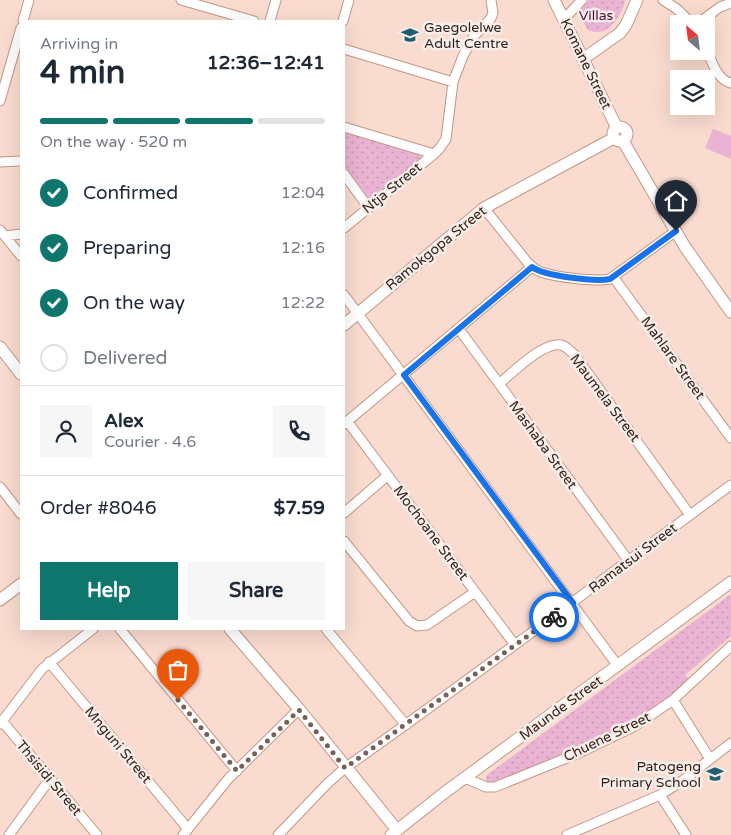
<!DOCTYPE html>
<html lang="en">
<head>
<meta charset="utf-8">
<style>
  body { margin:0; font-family:"Varela Round",sans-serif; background:#f6f6f7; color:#1f2937; height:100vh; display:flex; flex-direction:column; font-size:19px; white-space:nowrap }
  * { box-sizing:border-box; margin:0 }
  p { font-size:16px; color:#747a83 }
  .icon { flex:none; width:28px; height:28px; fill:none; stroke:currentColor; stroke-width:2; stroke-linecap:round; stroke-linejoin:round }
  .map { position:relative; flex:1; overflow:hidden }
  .sheet { position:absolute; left:20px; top:20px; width:325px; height:610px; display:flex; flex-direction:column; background:#fff; border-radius:0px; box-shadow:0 5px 20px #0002 }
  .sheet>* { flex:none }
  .needle { width:32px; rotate:332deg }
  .controls { position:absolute; left:670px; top:15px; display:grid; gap:10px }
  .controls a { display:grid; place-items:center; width:45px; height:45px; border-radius:0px; background:#fff; box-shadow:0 5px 20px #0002; font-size:25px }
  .pin { position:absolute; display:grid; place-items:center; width:42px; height:42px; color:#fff; margin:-51px -21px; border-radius:50% 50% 50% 0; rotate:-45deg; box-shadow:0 0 5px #0007 }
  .pin .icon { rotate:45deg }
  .courier { position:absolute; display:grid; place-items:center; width:50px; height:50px; margin:-25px; border:4px solid #1a73e8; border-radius:50%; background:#fff; color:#222; box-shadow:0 1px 6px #0007 }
  .headline em { font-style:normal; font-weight:700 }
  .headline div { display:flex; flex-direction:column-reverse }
  .headline { display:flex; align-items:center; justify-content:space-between; height:85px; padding:0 20px }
  h1 { font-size:32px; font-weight:700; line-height:38px }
  .bar { display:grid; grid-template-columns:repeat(4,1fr); gap:8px 5px; align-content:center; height:60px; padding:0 20px }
  .bar i { height:6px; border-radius:4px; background:#e0e1e3 }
  .bar .selected { background:#0f766e }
  .bar p { grid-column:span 4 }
  .line { display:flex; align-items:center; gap:12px; padding:0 20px; border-top:1px solid #e0e1e3 }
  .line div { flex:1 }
  .round { display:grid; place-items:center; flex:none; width:52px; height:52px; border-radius:0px; background:#f6f6f7 }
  ol { padding:0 20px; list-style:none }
  li { display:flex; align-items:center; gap:15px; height:55px }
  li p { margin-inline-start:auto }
  li .icon { padding:5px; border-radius:50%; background:#0f766e; color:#fff; stroke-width:4 }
  li:last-child { color:#747a83 }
  li i { width:28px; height:28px; border:2px solid #e0e1e3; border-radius:50% }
  .button { display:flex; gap:10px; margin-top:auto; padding:10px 20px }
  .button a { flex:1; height:58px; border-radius:0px; background:#0f766e; color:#fff; font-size:20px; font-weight:700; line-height:58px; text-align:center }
  .button a+a { background:#f6f6f7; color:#1f2937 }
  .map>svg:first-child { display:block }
</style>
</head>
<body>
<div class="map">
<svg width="731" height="835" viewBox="0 0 731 835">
  <defs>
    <pattern id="park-dots" width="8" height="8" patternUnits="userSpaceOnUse" patternTransform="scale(1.25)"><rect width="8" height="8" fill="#eab2d3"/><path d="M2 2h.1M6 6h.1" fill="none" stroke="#c999b4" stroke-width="1.8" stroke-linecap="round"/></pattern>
  </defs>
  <rect width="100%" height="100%" fill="#f9dbcf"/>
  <path fill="#eab2d3" d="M713,129L731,136V159L705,148Z"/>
  <path fill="url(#park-dots)" d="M589,0H625C624,10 614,26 604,31C599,33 593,32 588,30L578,13Z
    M344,130L420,154L421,157L420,162L372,199L368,198L344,165Z
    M731,594V636L685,675L690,681L641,717L624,727L494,784L488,783L486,780L487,775Z"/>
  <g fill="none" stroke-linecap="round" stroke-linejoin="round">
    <g stroke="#c49684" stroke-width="11">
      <path id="minor" d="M181,0L254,21
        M663,0L677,9L692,24
        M564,19L582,0
        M23,21L29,0
        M270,21L276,0
        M343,21L349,0
        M697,24L720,7L731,3
        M344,49L453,82
        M706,49C712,61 717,80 731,83
        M0,101L21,28
        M344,127L434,154
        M0,162L21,161
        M344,174L368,207
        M484,208L528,263C532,267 536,270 541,272C555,277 596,282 610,279L676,231
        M344,228L434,154L440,148L446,139L453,82L463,56L474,36L491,18L493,13L491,0
        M0,230L21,256
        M5,236L21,234
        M614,278L731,438
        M344,295L618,666
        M459,329L628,560
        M499,384C512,373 544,341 561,345C566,346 570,351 574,354L690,515
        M347,421L515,645
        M344,424L532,267
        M0,487L21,514
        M344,513L387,476
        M344,541L409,621L417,626L427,625L475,592
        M120,629L237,771
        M326,629L406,725
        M49,662L188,829
        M673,700L710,759
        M2,721L97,835
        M0,724L42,669L93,629
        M465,778L486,787H495L579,753L635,726L673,700L731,646
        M660,795L686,835
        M9,835L50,779
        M183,835L229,778L299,709
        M278,835L328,783L345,768C476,676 602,579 731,485
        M567,835L660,795L682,781L731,743"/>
    </g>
    <g stroke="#c49684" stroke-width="13">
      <path id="tertiary" d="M554,0L617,128
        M583,59L620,33L626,25L637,0
        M613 134a7 7 0 1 1 14 0a7 7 0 1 1-14 0Z
        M623,141L685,247L731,312
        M344,325L484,208L614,138
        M0,347L21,374
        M0,600L21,584
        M230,629L299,709L397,830
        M391,835L444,793L731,582"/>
    </g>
    <use href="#minor" stroke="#fff" stroke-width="9"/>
    <use href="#tertiary" stroke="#fff" stroke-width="11"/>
  </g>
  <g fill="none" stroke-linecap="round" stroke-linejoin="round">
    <path stroke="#776158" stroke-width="5" stroke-dasharray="0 9" d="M178,700L237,771L299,710L345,768L554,617"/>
    <path stroke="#1a73e8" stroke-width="6" d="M554,617L573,603L404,375L532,267C544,276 595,282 610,279L676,231"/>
  </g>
  <defs>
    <g id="school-bare" transform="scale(1.35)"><path d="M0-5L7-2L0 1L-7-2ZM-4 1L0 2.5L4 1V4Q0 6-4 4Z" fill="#1d5e73" stroke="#f7ede9" stroke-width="2.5" paint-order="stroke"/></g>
  </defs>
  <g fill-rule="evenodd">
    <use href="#school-bare" x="410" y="35"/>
    <use href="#school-bare" x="715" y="774"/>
  </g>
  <g text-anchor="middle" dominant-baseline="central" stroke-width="5" stroke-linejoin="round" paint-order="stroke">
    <g font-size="14" fill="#500e3c" stroke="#f7ede9">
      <text x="596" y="15">Villas</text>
    </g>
    <g font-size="14" fill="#311f18" stroke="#f7ede9" text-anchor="start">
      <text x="424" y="27">Gaegolelwe<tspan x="424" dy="16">Adult Centre</tspan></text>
      <text x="701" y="766" text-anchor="end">Patogeng<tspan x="701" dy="16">Primary School</tspan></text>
    </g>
    <g font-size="14" fill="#311f18" stroke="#f7ede9">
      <text transform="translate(586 64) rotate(64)">Komane Street</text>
      <text transform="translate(392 188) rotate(-39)">Ntja Street</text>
      <text transform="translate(436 248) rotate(-39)">Ramokgopa Street</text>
      <text transform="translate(673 358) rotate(54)">Mahlare Street</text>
      <text transform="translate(605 398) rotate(53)">Maumela Street</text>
      <text transform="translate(543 445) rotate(54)">Mashaba Street</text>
      <text transform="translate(431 533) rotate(53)">Mochoane Street</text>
      <text transform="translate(633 558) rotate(-37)">Ramatsui Street</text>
      <text transform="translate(561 708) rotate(-36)">Maunde Street</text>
      <text transform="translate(607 737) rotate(-26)">Chuene Street</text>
      <text transform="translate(118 745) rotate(50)">Mnguni Street</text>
      <text transform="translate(49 778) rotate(50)">Thsisidi Street</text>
    </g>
  </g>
</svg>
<div class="controls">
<a><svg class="needle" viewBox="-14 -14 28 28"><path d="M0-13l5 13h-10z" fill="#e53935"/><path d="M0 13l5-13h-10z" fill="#747a83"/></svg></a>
<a><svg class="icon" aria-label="layers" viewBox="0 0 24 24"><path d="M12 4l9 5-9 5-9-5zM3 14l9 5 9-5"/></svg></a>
</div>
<div class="pin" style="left:178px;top:700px;background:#ea580c"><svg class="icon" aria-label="bag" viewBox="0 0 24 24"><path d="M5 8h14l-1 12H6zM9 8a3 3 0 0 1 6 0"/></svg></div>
<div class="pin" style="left:676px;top:231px;background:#1f2937"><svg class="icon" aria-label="home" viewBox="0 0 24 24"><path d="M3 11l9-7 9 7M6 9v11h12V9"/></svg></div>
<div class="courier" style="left:554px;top:617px"><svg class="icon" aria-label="bike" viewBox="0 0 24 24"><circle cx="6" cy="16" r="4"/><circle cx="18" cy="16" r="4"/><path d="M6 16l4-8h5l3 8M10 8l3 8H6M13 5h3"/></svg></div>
<section class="sheet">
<div class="headline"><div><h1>4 min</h1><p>Arriving in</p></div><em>12:36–12:41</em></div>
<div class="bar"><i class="selected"></i><i class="selected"></i><i class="selected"></i><i></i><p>On the way · 520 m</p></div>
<ol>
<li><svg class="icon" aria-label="check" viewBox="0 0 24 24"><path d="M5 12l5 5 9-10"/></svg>Confirmed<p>12:04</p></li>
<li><svg class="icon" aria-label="check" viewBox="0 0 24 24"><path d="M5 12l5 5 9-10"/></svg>Preparing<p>12:16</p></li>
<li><svg class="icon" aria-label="check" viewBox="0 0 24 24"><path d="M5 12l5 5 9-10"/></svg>On the way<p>12:22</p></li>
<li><i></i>Delivered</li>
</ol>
<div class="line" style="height:90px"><a class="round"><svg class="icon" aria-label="person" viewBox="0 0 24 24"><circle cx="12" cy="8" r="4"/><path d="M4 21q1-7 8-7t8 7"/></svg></a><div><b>Alex</b><p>Courier · 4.6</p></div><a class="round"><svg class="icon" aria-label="phone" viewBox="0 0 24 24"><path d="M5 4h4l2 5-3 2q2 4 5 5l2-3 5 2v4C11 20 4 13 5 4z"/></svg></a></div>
<div class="line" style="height:65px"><div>Order #8046</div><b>$7.59</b></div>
<div class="button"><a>Help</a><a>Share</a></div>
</section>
</div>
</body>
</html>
